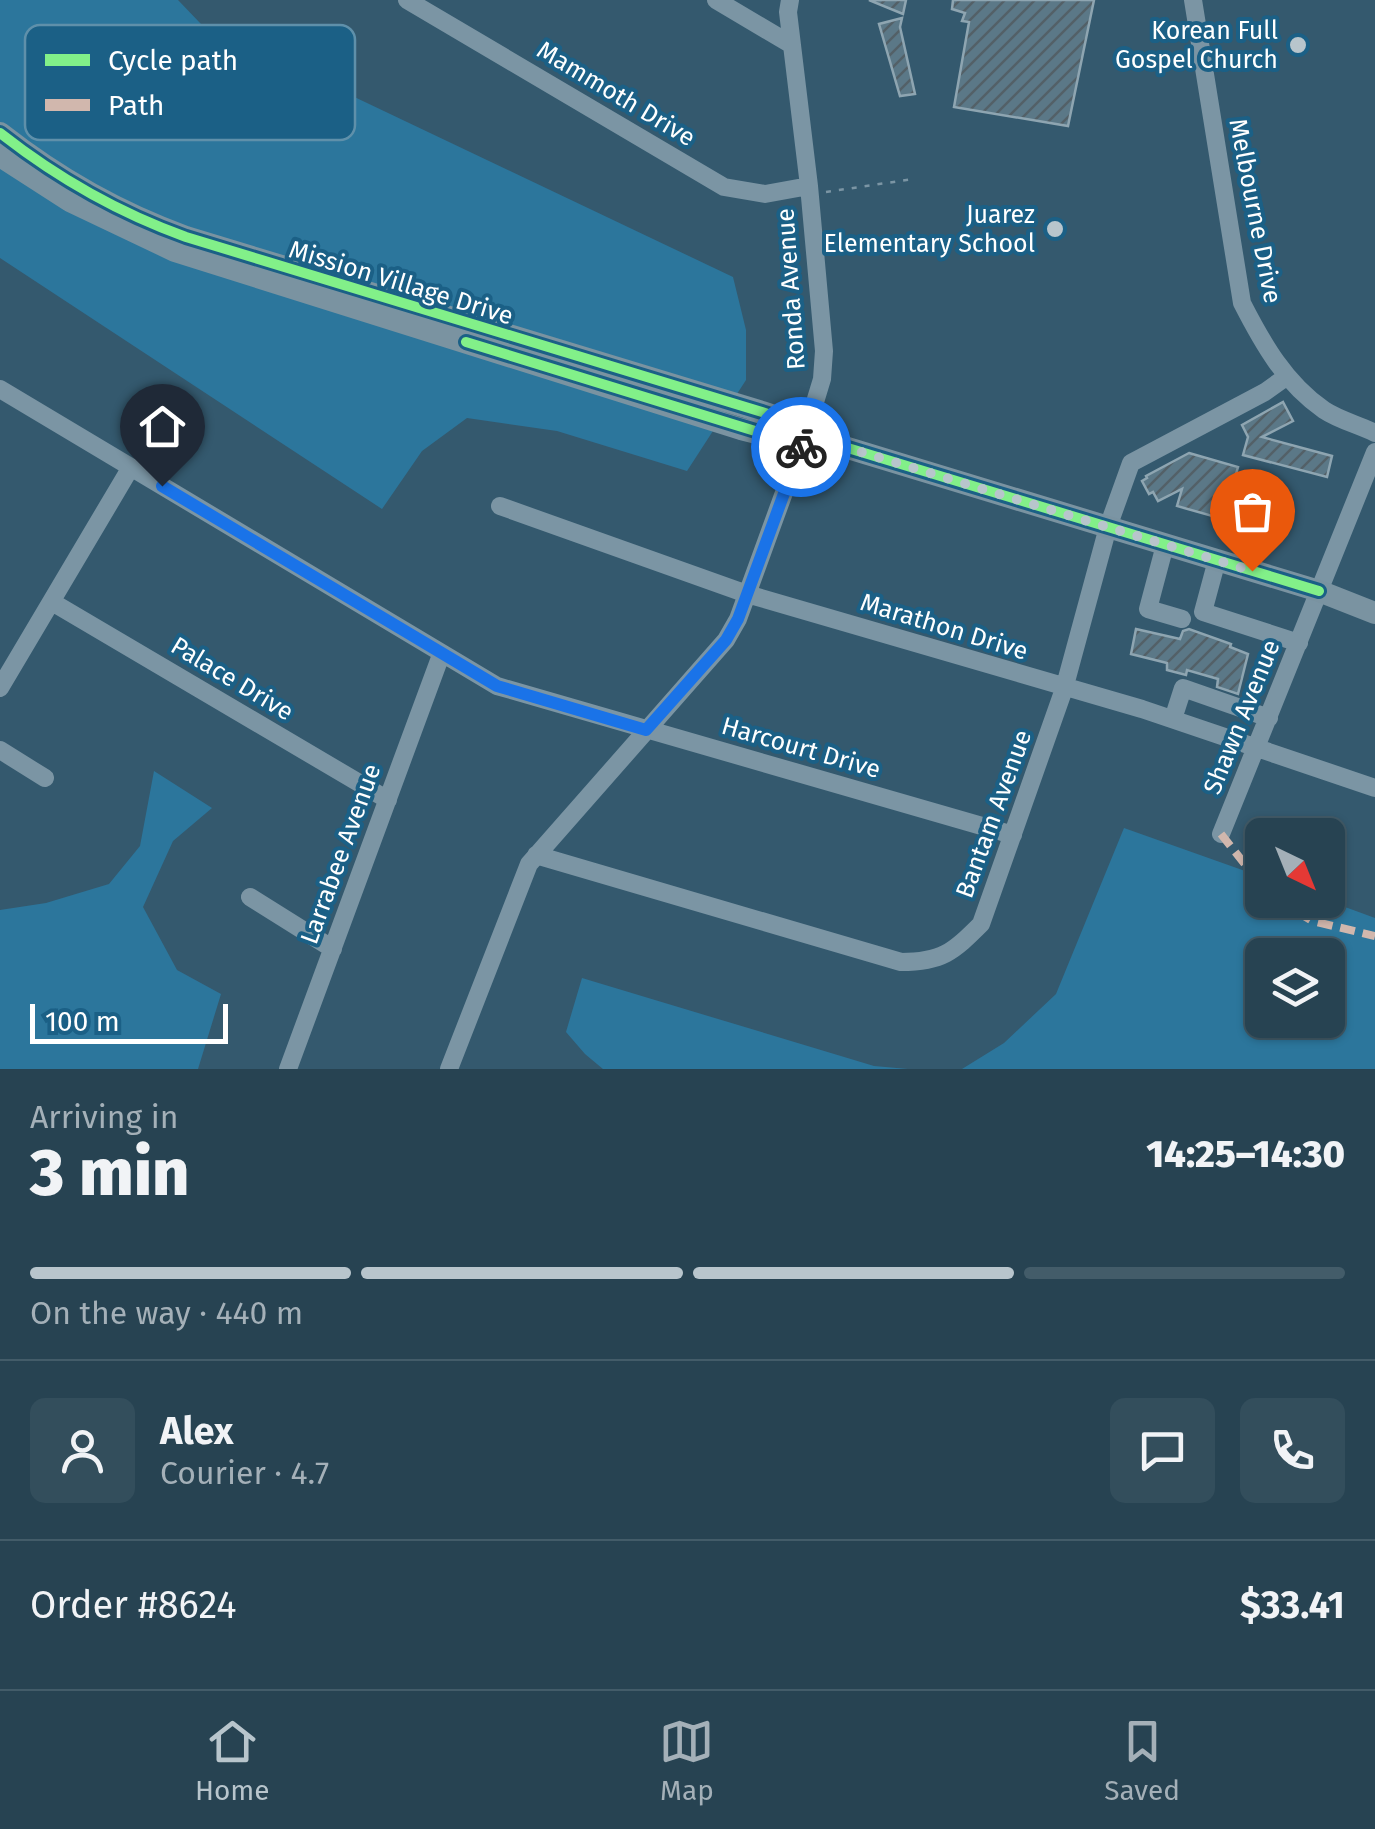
<!DOCTYPE html>
<html lang="en">
<head>
<meta charset="utf-8">
<style>
  body { margin:0; font-family:"Fira Sans",sans-serif; background:#334e5c; color:#f1f3f6; height:100vh; display:flex; flex-direction:column; font-size:38px; white-space:nowrap }
  * { box-sizing:border-box; margin:0 }
  p { font-size:32px; color:#a4b0b8 }
  .icon { flex:none; width:55px; height:55px; fill:none; stroke:currentColor; stroke-width:2; stroke-linecap:round; stroke-linejoin:round }
  .map { position:relative; height:1069px; overflow:hidden }
  .sheet { display:flex; flex-direction:column; background:#274352; flex:1 }
  .sheet>* { flex:none }
  .needle { width:65px; rotate:137deg }
  .buttons { position:absolute; left:1245px; top:818px; display:grid; gap:20px }
  .buttons a { display:grid; place-items:center; width:100px; height:100px; border-radius:15px; background:#274352; box-shadow:0 2px 8px #0004,0 0 0 2px #435c69; font-size:50px }
  .scale { position:absolute; left:30px; bottom:25px; width:198px; box-sizing:border-box; padding-left:10px; border:5px solid #fff; border-top:0; font-size:28px; line-height:35px; white-space:nowrap; color:#fff; -webkit-text-stroke:8px #1b6086; paint-order:stroke }
  .pin { position:absolute; display:grid; place-items:center; width:85px; height:85px; color:#fff; margin:-102px -42px; border-radius:50% 50% 50% 0; rotate:-45deg; box-shadow:0 0 10px #0007 }
  .pin .icon { rotate:45deg }
  .courier { position:absolute; display:grid; place-items:center; width:100px; height:100px; margin:-50px; border:8px solid #1a73e8; border-radius:50%; background:#fff; color:#222; box-shadow:0 2px 12px #0007 }
  .head em { font-style:normal; font-weight:800 }
  .head div { display:flex; flex-direction:column-reverse }
  .head { display:flex; align-items:center; justify-content:space-between; height:170px; padding:0 30px }
  h1 { font-size:65px; font-weight:800; line-height:75px }
  .bar { display:grid; grid-template-columns:repeat(4,1fr); gap:15px 10px; align-content:center; height:120px; padding:0 30px }
  .bar i { height:12px; border-radius:8px; background:#435c69 }
  .bar .on { background:#b8c5cc }
  .bar p { grid-column:span 4 }
  .line { display:flex; align-items:center; gap:25px; padding:0 30px; border-top:2px solid #435c69 }
  .line div { flex:1 }
  .round { display:grid; place-items:center; flex:none; width:105px; height:105px; border-radius:15px; background:#334e5c }
  .tabs { display:flex; justify-content:space-around; align-items:center; height:140px; border-top:2px solid #435c69; background:#274352; font-size:28px; color:#a4b0b8 }
  .tabs a { display:grid; justify-items:center; gap:5px }
  .tabs .on { color:#b8c5cc }
  .map>svg:first-child { display:block }
</style>
</head>
<body>
<div class="map">
<svg width="1375" height="1069" viewBox="0 0 1375 1069">
  <defs>
    <pattern id="building-hatch" width="6" height="6" patternUnits="userSpaceOnUse" patternTransform="scale(2.5)"><rect width="6" height="6" fill="#5b7887"/><path d="M-1 1l2-2M0 6l6-6M5 7l2-2" fill="none" stroke="#536067"/></pattern>
  </defs>
  <rect width="100%" height="100%" fill="#34596e"/>
  <path fill="#2c769c" fill-rule="evenodd" d="M0,0H178L201,24L733,277L746,330V380L687,471L557,431L467,418L422,451L382,509L0,258Z
    M154,771L212,808L173,841L143,907L177,970L221,994L198,1069H0V910L46,903L109,884L140,846Z
    M1124,828L1262,877V900H1326L1375,918V1069H962L1004,1043L1056,994ZM1328,955V1020H1262V955Z
    M582,978L874,1066L908,1069H603L585,1054L566,1032Z"/>
  <path fill="url(#building-hatch)" stroke="#8ea5b1" stroke-width="2.5" d="M869,0H906L903,14Z
    M953,0H1094L1068,126L954,107L969,22L962,21L965,13L952,9Z
    M902,18L900,27L915,94L900,96L879,24Z
    M1283,402L1293,421L1262,437L1332,456L1327,477L1243,455L1248,437L1242,425Z
    M1189,453L1238,467L1223,519L1177,506L1182,489L1158,501L1153,492L1149,494L1142,481L1147,478L1146,476Z
    M1136,629L1180,639L1183,631L1189,629L1231,644L1230,647L1248,654L1238,694L1217,687L1218,679L1187,670L1186,675L1167,670V663L1131,654Z"/>
  <g fill="none" stroke-linecap="round" stroke-linejoin="round">
    <path stroke="#7b95a4" stroke-width="2.5" stroke-dasharray="5 8" stroke-linecap="butt" d="M826,192L913,179"/>
    <path stroke="#7b95a4" stroke-width="18" d="M407,0L724,187L765,194L809,186
      M716,0L792,45
      M1193,0L1242,303C1263,344 1285,383 1324,410C1339,420 1359,425 1375,433
      M0,389L497,686L1013,835
      M500,506L747,594L1142,709L1375,788
      M1165,545L1148,609L1182,619
      M1217,560L1203,612L1299,643
      M52,602L388,800
      M0,688L131,467
      M1173,719L1183,688L1269,718
      M0,750L45,778
      M1221,834L1375,452
      M536,855L901,962C942,962 953,952 981,924L1064,689L1108,527L1131,463L1265,392L1286,377
      M250,897L333,949
      M288,1069L441,655
      M449,1069L529,864L726,640L738,619L805,435L822,379L824,351L809,186L788,12L790,0"/>
    <path stroke="#7a93a1" stroke-width="22" d="M0,133C56,177 119,213 186,237L762,412L792,422L805,435L1319,591L1375,613
      M0,156L70,201L175,251L741,429L791,442L805,435"/>
    <path stroke="#d1b7ad" stroke-width="8" stroke-dasharray="15 8" stroke-linecap="butt" d="M1221,834L1262,886
      M1278,900L1312,921L1375,936"/>
    <g stroke="#1b6086" stroke-width="16">
      <path id="cycleway" d="M0,133C56,177 119,213 186,237L762,412L792,422L805,435L1319,591
        M466,342L791,442L805,435"/>
    </g>
    <use href="#cycleway" stroke="#82f089" stroke-width="10"/>
  </g>
  <g fill="none" stroke-linecap="round" stroke-linejoin="round">
    <path stroke="#b8c5cc" stroke-width="10" stroke-dasharray="0 18" d="M801,447L805,435L1252,571"/>
    <path stroke="#1a73e8" stroke-width="12" d="M162,486L497,686L646,730L726,640L738,619L801,447"/>
  </g>
  <g fill="#b8c5cc" stroke="#1b6086" stroke-width="4">
    <circle cx="1298" cy="45" r="10"/>
    <circle cx="1055" cy="229" r="10"/>
  </g>
  <g text-anchor="middle" dominant-baseline="central" stroke-width="8" stroke-linejoin="round" paint-order="stroke">
    <g font-size="25" fill="#fff" stroke="#1b6086" text-anchor="end">
      <text x="1278" y="31">Korean Full<tspan x="1278" dy="29">Gospel Church</tspan></text>
      <text x="1035" y="215">Juarez<tspan x="1035" dy="29">Elementary School</tspan></text>
    </g>
    <g font-size="25" fill="#fff" stroke="#1b6086">
      <text transform="translate(616 94) rotate(31)">Mammoth Drive</text>
      <text transform="translate(1255 211) rotate(79)">Melbourne Drive</text>
      <text transform="translate(401 283) rotate(17)">Mission Village Drive</text>
      <text transform="translate(791 289) rotate(-94)">Ronda Avenue</text>
      <text transform="translate(944 627) rotate(17)">Marathon Drive</text>
      <text transform="translate(232 679) rotate(31)">Palace Drive</text>
      <text transform="translate(1242 717) rotate(-68)">Shawn Avenue</text>
      <text transform="translate(801 748) rotate(16)">Harcourt Drive</text>
      <text transform="translate(994 814) rotate(-70)">Bantam Avenue</text>
      <text transform="translate(341 854) rotate(-70)">Larrabee Avenue</text>
    </g>
  </g>
  <rect x="25" y="25" width="330" height="115" rx="15" fill="#1b6086" stroke="#5f90aa" stroke-width="2.5"/>
  <rect x="45" y="54" width="45" height="12" fill="#82f089"/>
  <rect x="45" y="99" width="45" height="12" fill="#d1b7ad"/>
  <g font-size="28" fill="#fff">
    <text x="108" y="70">Cycle path</text>
    <text x="108" y="115">Path</text>
  </g>
</svg>
<div class="buttons">
<a><svg class="needle" viewBox="-14 -14 28 28"><path d="M0-13l5 13h-10z" fill="#e53935"/><path d="M0 13l5-13h-10z" fill="#a4b0b8"/></svg></a>
<a><svg class="icon" aria-label="layers" viewBox="0 0 24 24"><path d="M12 4l9 5-9 5-9-5zM3 14l9 5 9-5"/></svg></a>
</div>
<div class="scale">100 m</div>
<div class="pin" style="left:1252px;top:571px;background:#ea580c"><svg class="icon" aria-label="bag" viewBox="0 0 24 24"><path d="M5 8h14l-1 12H6zM9 8a3 3 0 0 1 6 0"/></svg></div>
<div class="pin" style="left:162px;top:486px;background:#1f2937"><svg class="icon" aria-label="home" viewBox="0 0 24 24"><path d="M3 11l9-7 9 7M6 9v11h12V9"/></svg></div>
<div class="courier" style="left:801px;top:447px"><svg class="icon" aria-label="bike" viewBox="0 0 24 24"><circle cx="6" cy="16" r="4"/><circle cx="18" cy="16" r="4"/><path d="M6 16l4-8h5l3 8M10 8l3 8H6M13 5h3"/></svg></div>
</div>
<section class="sheet">
<div class="head"><div><h1>3 min</h1><p>Arriving in</p></div><em>14:25–14:30</em></div>
<div class="bar"><i class="on"></i><i class="on"></i><i class="on"></i><i></i><p>On the way · 440 m</p></div>
<div class="line" style="height:180px"><a class="round"><svg class="icon" aria-label="person" viewBox="0 0 24 24"><circle cx="12" cy="8" r="4"/><path d="M4 21q1-7 8-7t8 7"/></svg></a><div><b>Alex</b><p>Courier · 4.7</p></div><a class="round"><svg class="icon" aria-label="chat" viewBox="0 0 24 24"><path d="M4 5h16v11H9l-5 4z"/></svg></a><a class="round"><svg class="icon" aria-label="phone" viewBox="0 0 24 24"><path d="M5 4h4l2 5-3 2q2 4 5 5l2-3 5 2v4C11 20 4 13 5 4z"/></svg></a></div>
<div class="line" style="height:130px"><div>Order #8624</div><b>$33.41</b></div>
</section>
<nav class="tabs">
<a class="on"><svg class="icon" aria-label="home" viewBox="0 0 24 24"><path d="M3 11l9-7 9 7M6 9v11h12V9"/></svg>Home</a>
<a><svg class="icon" aria-label="map" viewBox="0 0 24 24"><path d="M3 6l6-2 6 2 6-2v14l-6 2-6-2-6 2zM9 4v14M15 6v14"/></svg>Map</a>
<a><svg class="icon" aria-label="saved" viewBox="0 0 24 24"><path d="M7 4h10v16l-5-4-5 4z"/></svg>Saved</a>
</nav>
</body>
</html>
